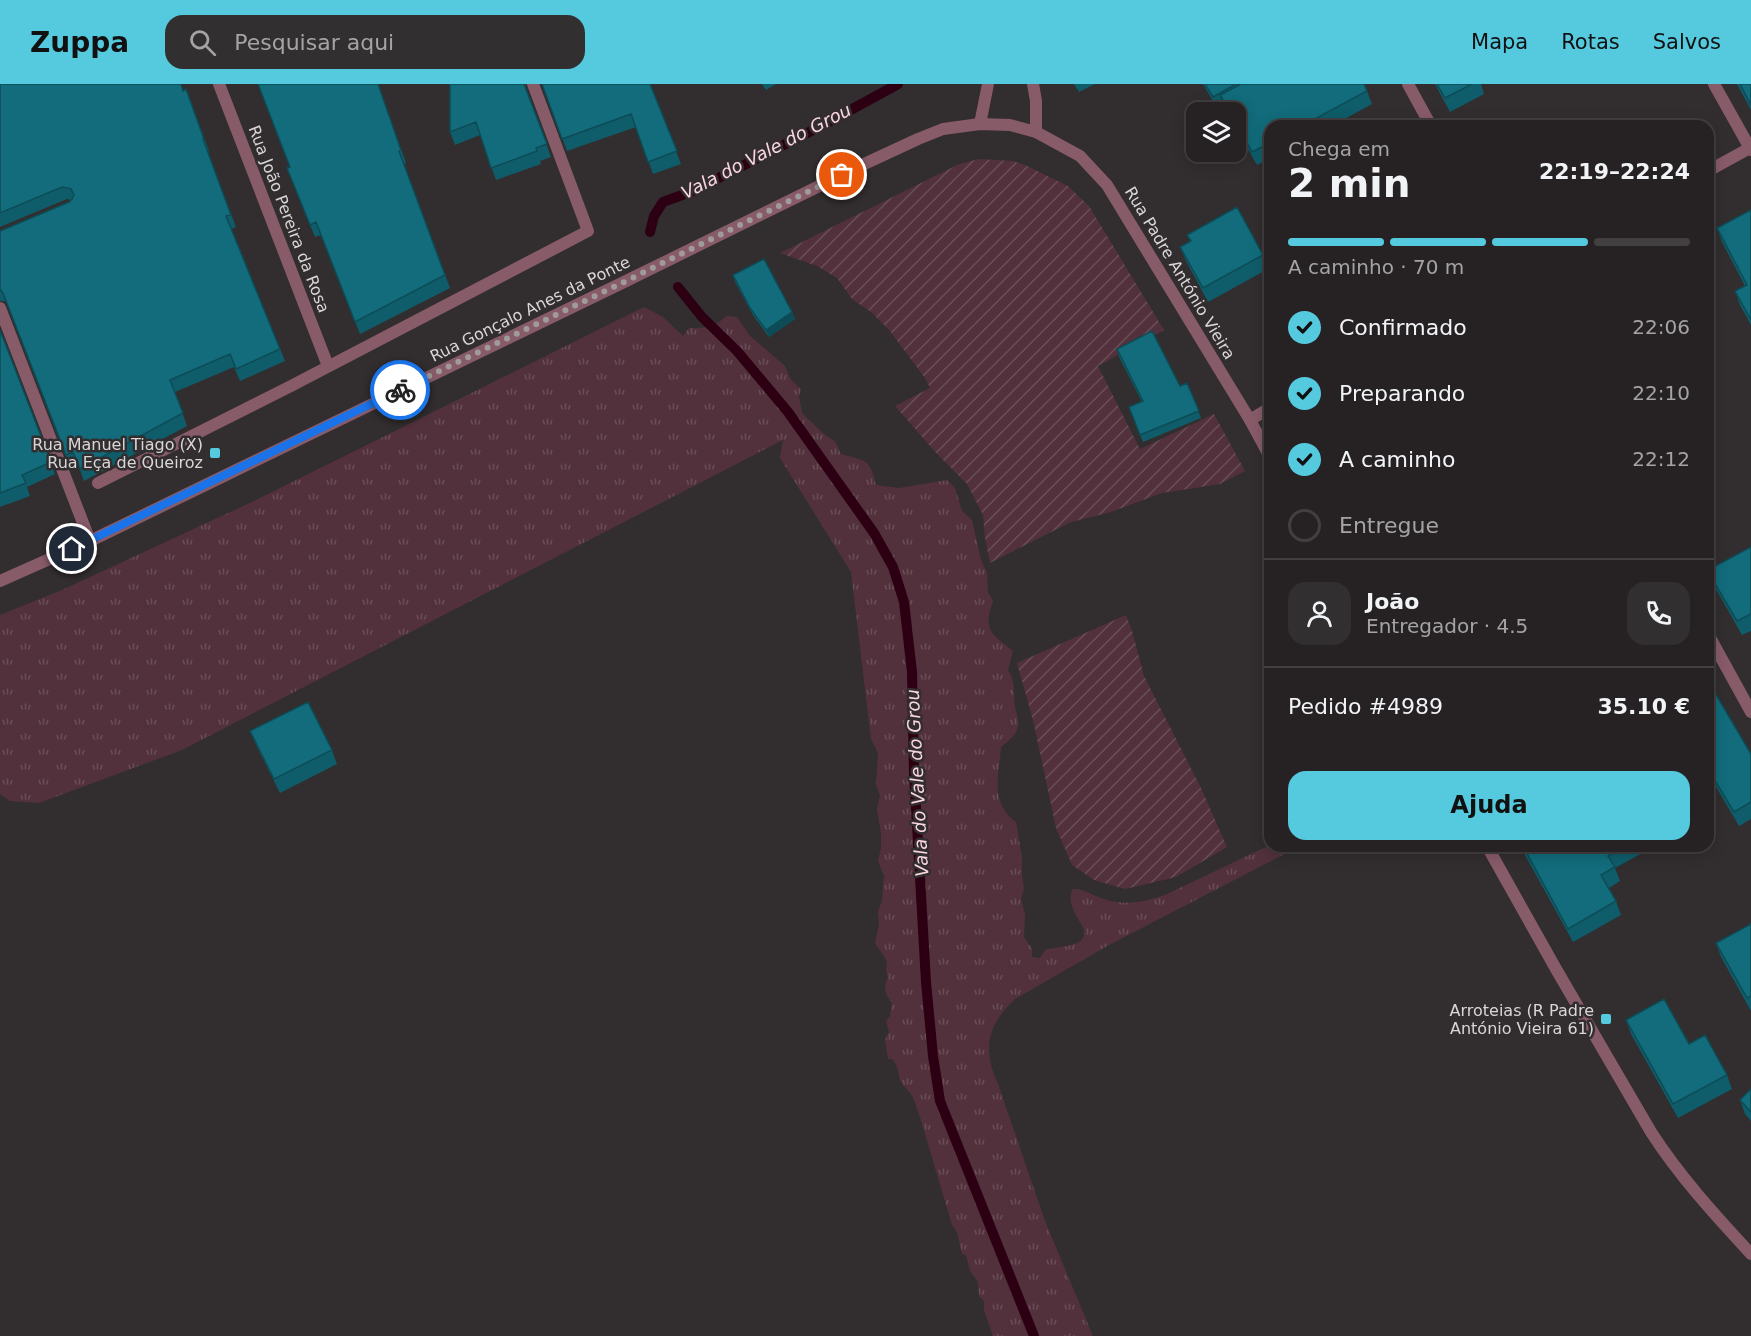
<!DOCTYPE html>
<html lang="pt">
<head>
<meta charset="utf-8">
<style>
  body { margin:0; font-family:"DejaVu Sans",sans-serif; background:#322f30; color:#f1f3f6; height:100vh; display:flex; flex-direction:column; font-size:22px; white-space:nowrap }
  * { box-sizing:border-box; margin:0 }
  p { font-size:20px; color:#a4a4a6 }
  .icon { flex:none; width:33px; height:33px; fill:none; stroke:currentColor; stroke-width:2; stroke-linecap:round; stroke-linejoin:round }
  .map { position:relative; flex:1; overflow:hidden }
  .drawer { position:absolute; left:1264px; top:36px; width:450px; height:732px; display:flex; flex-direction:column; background:#262223; border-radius:18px; box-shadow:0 3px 15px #0003,0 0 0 2px #423f41 }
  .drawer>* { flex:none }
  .tools { position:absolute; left:1186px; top:18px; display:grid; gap:12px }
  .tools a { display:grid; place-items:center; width:60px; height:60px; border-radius:12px; background:#262223; box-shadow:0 3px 15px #0003,0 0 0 2px #423f41; font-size:30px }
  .pin { position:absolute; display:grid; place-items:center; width:51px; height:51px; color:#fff; margin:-26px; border:3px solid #fff; border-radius:50%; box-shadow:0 2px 6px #0007 }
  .courier { position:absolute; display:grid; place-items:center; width:60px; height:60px; margin:-30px; border:4px solid #1a73e8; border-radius:50%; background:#fff; color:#222; box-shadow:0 2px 8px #0007 }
  .head em { font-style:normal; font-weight:800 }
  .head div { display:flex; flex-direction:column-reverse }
  .head { display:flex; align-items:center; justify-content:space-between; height:102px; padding:0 24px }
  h1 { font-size:39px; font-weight:800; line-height:45px }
  .bar { display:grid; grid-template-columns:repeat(4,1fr); gap:9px 6px; align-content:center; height:72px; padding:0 24px }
  .bar i { height:8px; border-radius:4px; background:#423f41 }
  .bar .active { background:#55cadf }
  .bar p { grid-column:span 4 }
  .line { display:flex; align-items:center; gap:15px; padding:0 24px; border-top:2px solid #423f41 }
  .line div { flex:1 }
  .round { display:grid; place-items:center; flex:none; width:63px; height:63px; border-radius:18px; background:#322f30 }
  ol { padding:0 24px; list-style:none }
  li { display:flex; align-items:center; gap:18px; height:66px }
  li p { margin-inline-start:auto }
  li .icon { padding:6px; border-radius:50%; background:#55cadf; color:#111; stroke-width:4 }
  li:last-child { color:#a4a4a6 }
  li i { width:33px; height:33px; border:3px solid #423f41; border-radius:50% }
  .action { display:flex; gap:12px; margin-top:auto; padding:12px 24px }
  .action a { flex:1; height:69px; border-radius:18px; background:#55cadf; color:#111; font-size:24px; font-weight:800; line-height:69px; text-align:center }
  header { display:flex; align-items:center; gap:36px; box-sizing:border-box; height:84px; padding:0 30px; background:#55cadf; color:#111 }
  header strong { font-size:28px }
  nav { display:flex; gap:33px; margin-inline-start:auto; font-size:21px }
  .search { width:420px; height:54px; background:#322f30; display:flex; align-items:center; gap:15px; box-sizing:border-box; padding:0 21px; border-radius:18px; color:#a4a4a6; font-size:22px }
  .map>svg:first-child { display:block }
</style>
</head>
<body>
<header>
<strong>Zuppa</strong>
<div class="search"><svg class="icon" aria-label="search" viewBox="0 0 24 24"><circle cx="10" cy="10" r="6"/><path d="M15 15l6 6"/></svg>Pesquisar aqui</div>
<nav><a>Mapa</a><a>Rotas</a><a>Salvos</a></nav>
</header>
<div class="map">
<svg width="1751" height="1252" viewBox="0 0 1751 1252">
  <defs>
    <pattern id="grass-tufts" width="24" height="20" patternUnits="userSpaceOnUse" patternTransform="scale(1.5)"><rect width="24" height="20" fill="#52313c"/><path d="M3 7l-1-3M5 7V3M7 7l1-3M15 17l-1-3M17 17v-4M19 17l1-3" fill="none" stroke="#6a4e57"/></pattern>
    <pattern id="garden-furrows" width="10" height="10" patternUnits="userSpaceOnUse" patternTransform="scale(1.5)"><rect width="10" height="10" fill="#52313c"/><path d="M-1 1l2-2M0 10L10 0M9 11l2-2" fill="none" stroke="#6a4e57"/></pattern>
  </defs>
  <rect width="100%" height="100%" fill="#322d2f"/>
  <path fill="url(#grass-tufts)" d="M644,223L663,233L683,252L689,244C705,244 715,244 726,232L737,233L750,252L785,282L791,296L801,305L799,312L802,329L825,351L835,357L841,370C866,377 870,375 876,401L899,404L947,396L955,404L962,427L972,436L981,476L987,489L988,508L993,517C982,547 992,550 1013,567L1008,586C1016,598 1013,609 1015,623C1017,633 1021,640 1015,650C1011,655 1006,659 1001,663C999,691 989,718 1016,738L1022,773V791L1024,805L1021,815L1025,830L1024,853L1032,865V873L1040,874L1045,866C1057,862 1089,864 1084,845C1078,834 1065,818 1073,805C1084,804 1093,812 1104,815C1124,822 1145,818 1165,811L1270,761V762H1300L1109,861L1015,915C987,941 982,966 998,1000L1045,1137L1093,1252H993L984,1226V1217L979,1212L978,1198L970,1187L966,1171L962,1170L957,1148L952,1141L920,1033C917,1026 915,1016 911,1010C907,1005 904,1003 901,998C897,989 899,982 892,975H888L885,956L889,948L886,937L890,932L892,919C885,910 883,904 888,894L886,886L887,877L875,859L879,840L878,828L882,816L884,792L878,777L881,764V750L877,725L880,711L876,701L878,669L871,655L851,488L780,374L783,356L182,666L39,719L10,717L0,710V531L62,506L254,417Z"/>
  <path fill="url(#garden-furrows)" d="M979,75L1013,77L1025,81L1068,102L1089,122L1164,246L1098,282L1140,365L1214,330L1245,387L1220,400L1162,409L1111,428L1071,438L990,479L985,454L983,431L967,400L937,370L895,322L930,304L925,294L889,246L871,228L852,215L837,194L817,182L780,169L959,80Z
    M1126,531L1133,550L1144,592L1201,704L1227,763L1176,793L1125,805L1094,796L1072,781L1056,744L1033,636L1017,579Z"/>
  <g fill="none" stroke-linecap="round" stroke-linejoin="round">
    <path stroke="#2c0012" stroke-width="10" d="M650,148L654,132L663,118L693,107L825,40L898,0
      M678,203L702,233L737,267L788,328L874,449L893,483L904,518L912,588L914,689L926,898L933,972L940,1017L1034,1252"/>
    <path stroke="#885b69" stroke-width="12" d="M219,0L328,282
      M1033,0L1036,17V48
      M1408,0L1431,42
      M1714,0L1751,66
      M980,40L988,0
      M1708,87L1750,64
      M0,224L90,457
      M1250,336L1270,324
      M98,399L291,302L588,147L533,0
      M1708,550L1751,628"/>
    <path stroke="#885b69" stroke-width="12" d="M0,497L90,457L226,391L622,199L862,81L918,55L943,45L980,40L1010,41L1036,48L1080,72L1107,101L1250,336L1270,373
      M1487,762L1556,885L1651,1048C1680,1093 1715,1131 1751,1170"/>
  </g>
  <path fill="#0f5d6a" d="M0,0L183,7L186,5L209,67L207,68L236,143L231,145L285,277L240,297L234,283L175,308L187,342L84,397L78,380L70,384L8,221L5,217H0V147L69,118L71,116L67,115L0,143Z
    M378,0L406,79L404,80L450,204L360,250L321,151L315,153L292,97L289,83Z
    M450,0H526L525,2L551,73L540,77L541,80L496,96L480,51L455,61L450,48Z
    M542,0H650L681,80L653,90L636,43L567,67Z
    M762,0H776L766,6Z
    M1074,0H1095L1079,8Z
    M1203,0H1237V2L1367,7L1372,20L1332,42H1270V74L1257,81L1236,44V28H1227L1224,22L1218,26Z
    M1435,0H1481L1484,10L1450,28Z
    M1737,0H1751V26Z
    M1751,126V241L1740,221L1735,207L1745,202L1722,158L1717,144Z
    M1187,151L1263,171L1268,185L1208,218L1186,177L1180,163L1190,157Z
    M733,191L792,228L795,235L769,253L753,231L735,198Z
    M0,246L55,390L27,403L30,412L0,423Z
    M1117,265L1180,302L1187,299L1201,334L1143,358L1129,323L1142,318L1119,273Z
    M1708,404L1711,412L1708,414Z
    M1751,463V547L1742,551L1713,500L1708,489Z
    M1708,597L1751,670V735L1739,742L1709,691Z
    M250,647L332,666L337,680L280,709L256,661Z
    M1520,762H1655L1615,784L1620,797L1609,804L1616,817L1621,831L1573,858Z
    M1751,840V927L1721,873L1716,859Z
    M1626,936L1689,960L1727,991L1732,1005L1678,1034L1631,950Z
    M1751,1005V1037L1745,1030L1740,1016Z"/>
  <path fill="#0d4c56" d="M792,228L795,235L769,253L766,246Z"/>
  <path fill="#126c7b" stroke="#0d4c56" stroke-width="1.5" d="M0,0H181L183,7L186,5L204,55H203L231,131L226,132L280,265L236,285L230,270L170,296L183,329L80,385L73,368L66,371L3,209L0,205V147L69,118L72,115L74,111L71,105L62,103L0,129Z
    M258,0H378L401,66L399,67L445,191L355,238L316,138L310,141L287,84L290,83Z
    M450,0H524L547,60L536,64L537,67L491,84L476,38L450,48Z
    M542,0H650L677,67L648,78L631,30L562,55Z
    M1205,0H1236L1213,13Z
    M1241,0H1364L1367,7L1302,42H1270V59L1252,68L1236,39V28H1230L1220,11Z
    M1437,0H1472L1445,14Z
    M1740,0H1751V21Z
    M1237,123L1263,171L1203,204L1180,163L1191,157L1187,151Z
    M1751,126V236L1735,207L1747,201L1717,144Z
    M764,175L792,228L766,246L750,224L733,191Z
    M0,246L51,378L22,391L26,399L0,409Z
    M1152,247L1180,302L1187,299L1199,327L1140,351L1129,323L1143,317L1117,265Z
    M1751,463V530L1737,537L1708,488V486Z
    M1708,597L1751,670V718L1734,728L1708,685Z
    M308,618L332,666L274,695L250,647Z
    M1523,762H1625L1608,772L1615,783L1601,791L1616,817L1568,845Z
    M1751,840V912L1747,914L1716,859Z
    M1664,915L1689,960L1705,951L1727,991L1673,1020L1626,936Z
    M1751,1005V1028L1740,1016Z"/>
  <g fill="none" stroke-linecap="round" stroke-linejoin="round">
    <path stroke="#9f9b9c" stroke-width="6" stroke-dasharray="0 10.8" d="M400,306L622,199L842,91"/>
    <path stroke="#1a73e8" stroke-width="8" d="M72,465L400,306"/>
  </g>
  <g fill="#55cadf" stroke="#322d2f" stroke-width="2">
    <rect x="209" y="363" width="12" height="12" rx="3"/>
    <rect x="1600" y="929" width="12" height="12" rx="3"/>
  </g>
  <g text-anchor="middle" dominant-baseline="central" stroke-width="5" stroke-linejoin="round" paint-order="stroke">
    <g font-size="16" fill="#d9d6d7" stroke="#322d2f">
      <text transform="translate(289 135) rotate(69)">Rua João Pereira da Rosa</text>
      <text transform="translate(1180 189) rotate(59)">Rua Padre António Vieira</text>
      <text transform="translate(530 225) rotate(-26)">Rua Gonçalo Anes da Ponte</text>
    </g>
    <g font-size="16" fill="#d9d6d7" stroke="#322d2f" text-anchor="end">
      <text x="203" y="360">Rua Manuel Tiago (X)<tspan x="203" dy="18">Rua Eça de Queiroz</tspan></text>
      <text x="1594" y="926">Arroteias (R Padre<tspan x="1594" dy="18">António Vieira 61)</tspan></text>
    </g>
    <g font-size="18" font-style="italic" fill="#fcd6e1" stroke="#322d2f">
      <text transform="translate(766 67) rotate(-27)">Vala do Vale do Grou</text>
      <text transform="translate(917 699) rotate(-93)">Vala do Vale do Grou</text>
    </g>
  </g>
</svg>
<div class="tools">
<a><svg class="icon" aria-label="layers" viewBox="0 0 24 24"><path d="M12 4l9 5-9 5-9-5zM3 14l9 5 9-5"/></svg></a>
</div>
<div class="pin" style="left:842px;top:91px;background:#ea580c"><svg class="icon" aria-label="bag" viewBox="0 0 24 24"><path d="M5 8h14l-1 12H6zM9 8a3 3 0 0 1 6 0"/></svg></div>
<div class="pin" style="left:72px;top:465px;background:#1f2937"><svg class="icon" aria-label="home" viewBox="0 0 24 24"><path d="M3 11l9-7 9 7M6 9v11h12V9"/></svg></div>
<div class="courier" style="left:400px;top:306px"><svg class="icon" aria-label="bike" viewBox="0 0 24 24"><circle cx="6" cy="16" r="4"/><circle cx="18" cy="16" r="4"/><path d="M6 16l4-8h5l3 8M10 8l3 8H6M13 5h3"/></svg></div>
<section class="drawer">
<div class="head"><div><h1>2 min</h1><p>Chega em</p></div><em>22:19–22:24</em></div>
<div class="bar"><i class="active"></i><i class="active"></i><i class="active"></i><i></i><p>A caminho · 70 m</p></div>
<ol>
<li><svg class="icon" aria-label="check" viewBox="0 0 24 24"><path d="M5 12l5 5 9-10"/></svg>Confirmado<p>22:06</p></li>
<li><svg class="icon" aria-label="check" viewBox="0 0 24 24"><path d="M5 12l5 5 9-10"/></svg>Preparando<p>22:10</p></li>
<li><svg class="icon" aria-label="check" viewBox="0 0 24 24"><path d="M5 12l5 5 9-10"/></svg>A caminho<p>22:12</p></li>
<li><i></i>Entregue</li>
</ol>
<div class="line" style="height:108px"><a class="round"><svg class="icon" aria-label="person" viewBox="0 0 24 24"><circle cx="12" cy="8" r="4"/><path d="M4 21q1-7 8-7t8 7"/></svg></a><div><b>João</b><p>Entregador · 4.5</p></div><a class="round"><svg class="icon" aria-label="phone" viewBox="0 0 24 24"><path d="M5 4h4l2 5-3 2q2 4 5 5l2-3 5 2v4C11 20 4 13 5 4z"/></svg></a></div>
<div class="line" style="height:78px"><div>Pedido #4989</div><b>35.10 €</b></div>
<div class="action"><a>Ajuda</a></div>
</section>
</div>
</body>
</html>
